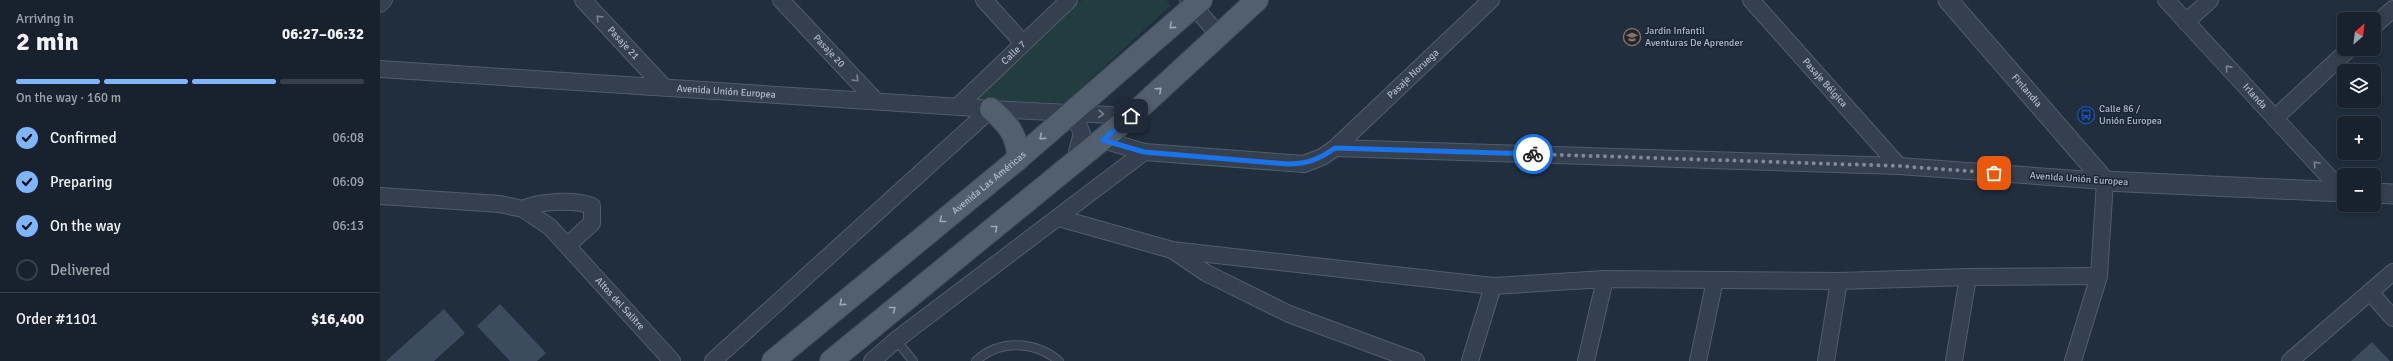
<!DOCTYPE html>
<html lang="en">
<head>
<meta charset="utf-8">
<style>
  body { margin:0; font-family:Signika,sans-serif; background:#252f3a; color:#f1f3f6; height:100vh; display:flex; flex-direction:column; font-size:15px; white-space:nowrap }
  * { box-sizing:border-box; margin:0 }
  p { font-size:13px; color:#9fa4aa }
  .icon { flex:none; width:22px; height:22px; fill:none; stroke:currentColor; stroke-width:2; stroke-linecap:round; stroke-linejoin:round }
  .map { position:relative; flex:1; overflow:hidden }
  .side { display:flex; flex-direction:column; background:#18222e; width:380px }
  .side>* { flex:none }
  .needle { width:26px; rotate:28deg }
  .tools { position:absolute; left:1957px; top:12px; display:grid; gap:8px }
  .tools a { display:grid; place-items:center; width:44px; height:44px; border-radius:6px; background:#18222e; box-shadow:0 2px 6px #0003,0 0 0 1px #363f4a; font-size:20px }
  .pin { position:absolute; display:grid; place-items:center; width:34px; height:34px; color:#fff; margin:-17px; border-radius:8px; box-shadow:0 2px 6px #0006 }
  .courier { position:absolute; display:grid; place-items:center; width:40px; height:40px; margin:-20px; border:3px solid #1a73e8; border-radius:50%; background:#fff; color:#222; box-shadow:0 1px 5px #0007 }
  .overview em { font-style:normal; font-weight:700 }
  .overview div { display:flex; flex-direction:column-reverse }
  .overview { display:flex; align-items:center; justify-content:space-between; height:68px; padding:0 16px }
  h1 { font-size:26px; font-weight:700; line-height:30px }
  .bar { display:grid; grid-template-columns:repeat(4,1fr); gap:6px 4px; align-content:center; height:48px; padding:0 16px }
  .bar i { height:5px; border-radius:3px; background:#363f4a }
  .bar .on { background:#7fb4ff }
  .bar p { grid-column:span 4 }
  .line { display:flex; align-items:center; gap:10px; padding:0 16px; border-top:1px solid #363f4a }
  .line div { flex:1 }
  ol { padding:0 16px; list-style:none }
  li { display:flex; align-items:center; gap:12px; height:44px }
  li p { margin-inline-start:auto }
  li .icon { padding:4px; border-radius:50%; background:#7fb4ff; color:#111; stroke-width:4 }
  li:last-child { color:#9fa4aa }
  li i { width:22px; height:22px; border:2px solid #363f4a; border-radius:50% }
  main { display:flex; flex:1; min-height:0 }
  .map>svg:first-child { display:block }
</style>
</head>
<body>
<main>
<section class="side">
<div class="overview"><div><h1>2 min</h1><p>Arriving in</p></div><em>06:27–06:32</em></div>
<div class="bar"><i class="on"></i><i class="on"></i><i class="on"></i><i></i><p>On the way · 160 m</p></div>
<ol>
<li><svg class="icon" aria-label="check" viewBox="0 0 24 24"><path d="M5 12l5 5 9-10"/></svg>Confirmed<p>06:08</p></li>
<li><svg class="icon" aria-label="check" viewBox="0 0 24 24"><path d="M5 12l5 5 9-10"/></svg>Preparing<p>06:09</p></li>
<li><svg class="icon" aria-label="check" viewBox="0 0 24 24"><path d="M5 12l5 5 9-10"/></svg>On the way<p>06:13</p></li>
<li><i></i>Delivered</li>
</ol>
<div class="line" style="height:52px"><div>Order #1101</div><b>$16,400</b></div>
</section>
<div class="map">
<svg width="2013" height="361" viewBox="0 0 2013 361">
  <rect width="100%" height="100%" fill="#202e3e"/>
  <path fill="#223c3f" d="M702,0H786L791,5L685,103L594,100Z"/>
  <path fill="#3c4c5e" d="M120,304L166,353L157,361H130L97,326Z
    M64,309L85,333L54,361H6Z
    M1992,342L2010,361H1971Z"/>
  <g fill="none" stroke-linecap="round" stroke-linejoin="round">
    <g stroke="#525d6c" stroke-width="10">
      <path id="service" d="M516,340L533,361
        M596,361C619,339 655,341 679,361"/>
    </g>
    <g stroke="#525d6c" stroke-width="18">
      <g id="minor">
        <path id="s1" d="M203,0L284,87"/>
        <path id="s2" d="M401,0L496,101"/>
        <path d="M604,0L643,43"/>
        <path d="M808,0L839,35"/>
        <path id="s3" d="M1371,0L1519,166"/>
        <path id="s4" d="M1786,0L1963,192"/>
        <path d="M0,4L4,0"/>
        <path d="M1806,22L1830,0"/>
        <path d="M1994,26L2013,9"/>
        <path id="s5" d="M0,69L611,109L751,116"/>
        <path id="s6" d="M578,106L689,0"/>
        <path d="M692,112L702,133L694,163"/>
        <path d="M1895,118L1969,49"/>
        <path id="s7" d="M723,140L764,152L924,164L942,157L955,148L1111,0"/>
        <path d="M955,148L1519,166L1725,181L1719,276L1693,361"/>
        <path id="s8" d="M0,196L120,204L143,209L170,227L292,361"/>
        <path d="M143,209C159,201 195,199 212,206V223L188,245"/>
        <path d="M679,218L792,250L1113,286L1225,279L1459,281L1588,277L1719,276"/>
        <path d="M795,252L826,273L909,314L1036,361"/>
        <path d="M1990,292L2013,318"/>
        <path d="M333,361L611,109"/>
        <path d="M492,361L516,340L764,152"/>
        <path d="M1090,361L1113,286"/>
        <path d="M1206,361L1225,279"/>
        <path d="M1318,361L1335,280"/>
        <path d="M1446,361L1459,281"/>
        <path d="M1574,361L1588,277"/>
        <path d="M1910,361L2013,272"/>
      </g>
    </g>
    <g stroke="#525d6c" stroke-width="21">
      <g id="tertiary">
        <path id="s9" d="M1568,0L1725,181L1964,192"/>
        <path d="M1994,193L2013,194"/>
      </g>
    </g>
    <g stroke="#3d4957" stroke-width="24">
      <g id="primary">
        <path d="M611,109C628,124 638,135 638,159"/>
        <path id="s10" d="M393,361L638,159L821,0"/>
        <path d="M451,361L751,116L877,0"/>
      </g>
    </g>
    <use href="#service" stroke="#34404e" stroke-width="8"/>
    <use href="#minor" stroke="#34404e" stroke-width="16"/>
    <use href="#tertiary" stroke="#34404e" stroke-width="19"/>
    <use href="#primary" stroke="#525f6e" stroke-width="22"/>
  </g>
  <defs><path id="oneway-chevron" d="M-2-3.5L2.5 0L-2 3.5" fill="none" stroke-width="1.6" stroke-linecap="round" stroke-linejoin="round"/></defs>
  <g stroke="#788392">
    <use href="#oneway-chevron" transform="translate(219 18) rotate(-133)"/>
    <use href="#oneway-chevron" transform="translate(1848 68) rotate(-132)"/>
    <use href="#oneway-chevron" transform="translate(476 79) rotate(47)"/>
    <use href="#oneway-chevron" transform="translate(721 114) rotate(4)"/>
    <use href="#oneway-chevron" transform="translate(1936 164) rotate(-133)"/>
  </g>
  <g stroke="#9da8b8">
    <use href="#oneway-chevron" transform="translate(792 26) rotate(139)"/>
    <use href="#oneway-chevron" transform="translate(779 90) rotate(-42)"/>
    <use href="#oneway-chevron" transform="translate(662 137) rotate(139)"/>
    <use href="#oneway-chevron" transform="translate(562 220) rotate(141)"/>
    <use href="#oneway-chevron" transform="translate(615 228) rotate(-39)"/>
    <use href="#oneway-chevron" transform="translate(462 303) rotate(140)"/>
    <use href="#oneway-chevron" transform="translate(513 309) rotate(-38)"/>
  </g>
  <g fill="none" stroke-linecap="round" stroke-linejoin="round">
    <path stroke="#7e8999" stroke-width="4" stroke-dasharray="0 7.2" d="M1153,154L1519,166L1614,173"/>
    <path stroke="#1a73e8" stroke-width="5" d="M751,116L723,140L764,152L908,164C927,164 940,159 955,148L1153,154"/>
  </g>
  <defs>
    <g id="school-ring" transform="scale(0.9)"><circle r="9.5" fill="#1a2533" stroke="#8d6e63" stroke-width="1.5"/><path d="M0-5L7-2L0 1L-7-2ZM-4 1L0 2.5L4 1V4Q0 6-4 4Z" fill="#8d6e63"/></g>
    <g id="bus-ring" transform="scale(0.9)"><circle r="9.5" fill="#1a2533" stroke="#1a4fb4" stroke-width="1.5"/><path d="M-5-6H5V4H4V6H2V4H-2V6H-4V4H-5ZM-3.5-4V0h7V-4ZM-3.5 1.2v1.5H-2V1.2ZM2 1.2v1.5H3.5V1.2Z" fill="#1a4fb4"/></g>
  </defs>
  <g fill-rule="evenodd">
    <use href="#school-ring" x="1252" y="37"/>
    <use href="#bus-ring" x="1706" y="115"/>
  </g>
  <g text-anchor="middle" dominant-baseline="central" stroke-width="3" stroke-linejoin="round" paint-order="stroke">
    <g font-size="10" fill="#b0baca" stroke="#1a2533" text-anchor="start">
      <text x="1265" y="31">Jardín Infantil<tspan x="1265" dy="12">Aventuras De Aprender</tspan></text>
      <text x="1719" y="109">Calle 86 /<tspan x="1719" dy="12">Unión Europea</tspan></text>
    </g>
    <g font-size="10" fill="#b0baca" stroke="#1a2533">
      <text stroke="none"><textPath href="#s1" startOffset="59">Pasaje 21</textPath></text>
      <text stroke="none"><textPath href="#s2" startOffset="70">Pasaje 20</textPath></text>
      <text stroke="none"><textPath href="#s6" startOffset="77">Calle 7</textPath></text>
      <text stroke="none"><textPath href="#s7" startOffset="346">Pasaje Noruega</textPath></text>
      <text stroke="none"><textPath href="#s3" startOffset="111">Pasaje Bélgica</textPath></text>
      <text stroke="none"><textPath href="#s5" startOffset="347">Avenida Unión Europea</textPath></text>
      <text stroke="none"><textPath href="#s9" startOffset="120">Finlandia</textPath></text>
      <text stroke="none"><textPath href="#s4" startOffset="131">Irlanda</textPath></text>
      <text transform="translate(1699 179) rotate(4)">Avenida Unión Europea</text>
      <text stroke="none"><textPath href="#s10" startOffset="280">Avenida Las Américas</textPath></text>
      <text stroke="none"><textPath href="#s8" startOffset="280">Altos del Salitre</textPath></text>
    </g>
  </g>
</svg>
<div class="tools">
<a><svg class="needle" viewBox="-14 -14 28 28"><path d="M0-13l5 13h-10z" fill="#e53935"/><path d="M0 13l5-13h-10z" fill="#9fa4aa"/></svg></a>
<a><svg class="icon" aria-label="layers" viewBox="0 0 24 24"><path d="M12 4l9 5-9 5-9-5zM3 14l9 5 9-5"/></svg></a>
<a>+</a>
<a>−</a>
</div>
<div class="pin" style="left:1614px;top:173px;background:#ea580c"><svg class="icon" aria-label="bag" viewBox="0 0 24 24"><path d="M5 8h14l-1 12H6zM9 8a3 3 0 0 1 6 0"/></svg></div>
<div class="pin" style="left:751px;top:116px;background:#1f2937"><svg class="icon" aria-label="home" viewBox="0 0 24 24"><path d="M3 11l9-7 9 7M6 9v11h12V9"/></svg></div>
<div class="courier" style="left:1153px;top:154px"><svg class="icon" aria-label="bike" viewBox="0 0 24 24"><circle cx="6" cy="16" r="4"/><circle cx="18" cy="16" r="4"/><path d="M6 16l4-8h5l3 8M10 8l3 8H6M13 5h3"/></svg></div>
</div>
</main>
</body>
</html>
